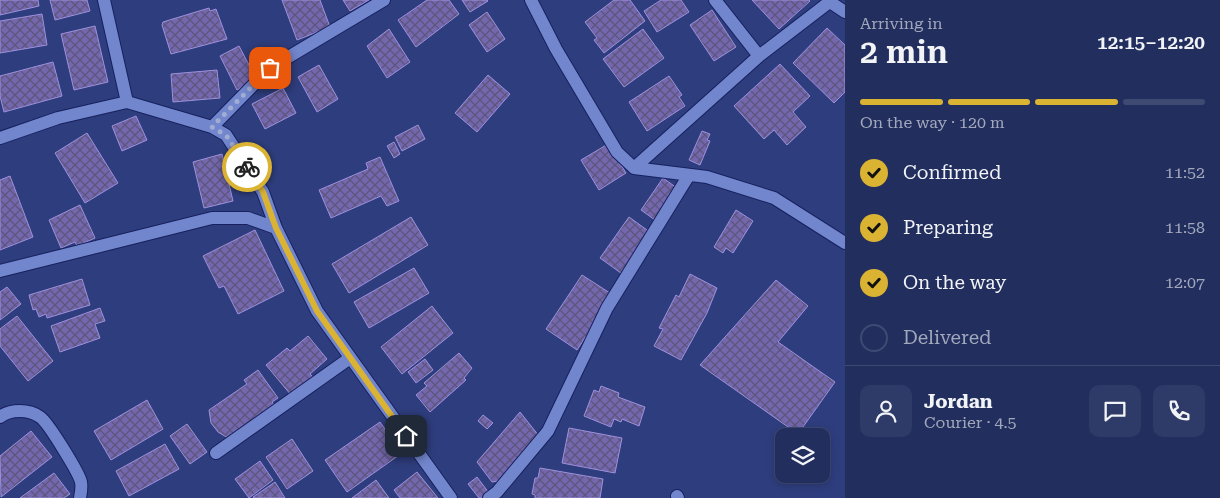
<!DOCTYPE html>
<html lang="en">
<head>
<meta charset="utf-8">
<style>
  body { margin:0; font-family:"Roboto Serif",serif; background:#2e3a67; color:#f1f3f6; height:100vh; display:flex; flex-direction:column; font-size:19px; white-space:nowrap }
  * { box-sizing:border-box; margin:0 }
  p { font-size:16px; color:#a2a8bc }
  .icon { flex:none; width:28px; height:28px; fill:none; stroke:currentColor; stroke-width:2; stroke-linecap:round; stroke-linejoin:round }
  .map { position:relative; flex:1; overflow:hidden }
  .details { display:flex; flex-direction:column; background:#222e5e; width:375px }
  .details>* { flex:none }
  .fabs { position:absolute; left:775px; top:428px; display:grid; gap:10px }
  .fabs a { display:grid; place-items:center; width:55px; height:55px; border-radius:10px; background:#222e5e; box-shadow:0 2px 8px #0003,0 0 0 1px #3f4a73; font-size:25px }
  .pin { position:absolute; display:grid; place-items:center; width:42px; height:42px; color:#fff; margin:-21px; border-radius:10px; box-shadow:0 2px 8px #0006 }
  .courier { position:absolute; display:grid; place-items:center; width:50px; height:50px; margin:-25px; border:4px solid #dab333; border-radius:50%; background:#fff; color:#222; box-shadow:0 1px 6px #0007 }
  .summary em { font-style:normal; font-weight:600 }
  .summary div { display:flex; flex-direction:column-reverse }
  .summary { display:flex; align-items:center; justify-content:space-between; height:85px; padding:0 15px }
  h1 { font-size:32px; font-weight:600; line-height:38px }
  .bar { display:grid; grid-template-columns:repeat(4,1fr); gap:8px 5px; align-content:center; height:60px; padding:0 15px }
  .bar i { height:6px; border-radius:4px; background:#3f4a73 }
  .bar .active { background:#dab333 }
  .bar p { grid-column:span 4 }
  .line { display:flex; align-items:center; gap:12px; padding:0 15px; border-top:1px solid #3f4a73 }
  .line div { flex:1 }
  .round { display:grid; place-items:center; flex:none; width:52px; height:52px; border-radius:10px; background:#2e3a67 }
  ol { padding:0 15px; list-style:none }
  li { display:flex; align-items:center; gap:15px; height:55px }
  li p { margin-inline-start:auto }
  li .icon { padding:5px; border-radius:50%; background:#dab333; color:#111; stroke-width:4 }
  li:last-child { color:#a2a8bc }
  li i { width:28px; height:28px; border:2px solid #3f4a73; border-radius:50% }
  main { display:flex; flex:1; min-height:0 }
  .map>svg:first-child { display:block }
</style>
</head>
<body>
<main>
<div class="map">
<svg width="845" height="498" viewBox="0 0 845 498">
  <defs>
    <pattern id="building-cross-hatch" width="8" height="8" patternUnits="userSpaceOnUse" patternTransform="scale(1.25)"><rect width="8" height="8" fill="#7467ae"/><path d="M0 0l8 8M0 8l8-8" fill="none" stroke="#5c567d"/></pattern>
  </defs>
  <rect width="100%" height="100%" fill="#2e3d7d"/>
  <path fill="url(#building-cross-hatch)" stroke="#9d91dc" d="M0,0H38L39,6L0,15Z
    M50,0H87L90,11L55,20Z
    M282,0H320L330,27L297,40Z
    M343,0H369L350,11Z
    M427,0H449L459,14L416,47L398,20Z
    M462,0H487L488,1L470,12Z
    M614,0H630L645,21L604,53L594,40L597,38L585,22Z
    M661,0H681L689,12L657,32L644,11Z
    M752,0H809L810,1L779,29Z
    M209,8L210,11L216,9L227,39L171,54L162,25L163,22Z
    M712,10L736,47L714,61L690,25Z
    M487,12L505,39L487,52L469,25Z
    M42,14L47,45L0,53V21Z
    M95,26L108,82L74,90L61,34Z
    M827,28L845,45V92L834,103L793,63Z
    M389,29L410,62L387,78L367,46Z
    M643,29L664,58L624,87L603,59Z
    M239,46L257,80L237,90L220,56Z
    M53,62L62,96L4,112L0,96V76Z
    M780,64L810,96L793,112L806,127L787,145L774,130L764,139L734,106Z
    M319,65L338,99L317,112L298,77Z
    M217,70L220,98L173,102L171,74Z
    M488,75L510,94L477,132L455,113Z
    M669,76L682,95L679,97L685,106L647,131L629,102Z
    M283,88L296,113L265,129L252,104Z
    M136,116L147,140L122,151L112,126Z
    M418,125L425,139L402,151L395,137Z
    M702,131L710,134L707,140L710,141L700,165L689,160Z
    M87,133L118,183L85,203L55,153Z
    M394,142L400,154L394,158L387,146Z
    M608,144L626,173L599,190L581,160Z
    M222,154L233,201L204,208L193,162Z
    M380,157L399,201L387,206L381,196L331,218L319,190L368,169L366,163Z
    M10,176L33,237L0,250V180Z
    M663,178L684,193L662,225L641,210Z
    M80,205L95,238L77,246L75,242L61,248L49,220Z
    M736,210L753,221L733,253L726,248L723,253L714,247Z
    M411,217L428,245L349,293L332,264Z
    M629,217L654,235L625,276L600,258Z
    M255,230L284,291L238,314L224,286L219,288L203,256Z
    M414,268L429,293L369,328L354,302Z
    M690,274L717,288L707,313L681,360L654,346L663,329L659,328L676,295L679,297Z
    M582,275L613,295L577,350L546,329Z
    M82,279L90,305L47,318L46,314L39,317L36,309L33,310L29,295Z
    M776,280L808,306L778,342L835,382L798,434L700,365Z
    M7,287L21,304L0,320V292Z
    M432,306L453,333L402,374L381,347Z
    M100,308L105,321L95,324L100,338L60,352L51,326Z
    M17,316L53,361L28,381L0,346V329Z
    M308,336L327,359L310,374L313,377L291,395L266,365L287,348L290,351Z
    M459,353L472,368L464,378L466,380L430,412L416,395L427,386L424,383Z
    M425,359L433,370L416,383L408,372Z
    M258,370L278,398L272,402L274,405L228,438L218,432L211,423L209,410L247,384L244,380Z
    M601,386L619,393L618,397L645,407L639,426L622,419L621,422L614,419L611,427L584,416L594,390L599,392Z
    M147,400L163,429L111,460L94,431Z
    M520,412L539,436L499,481L492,482L477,462Z
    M483,415L493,423L487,429L478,421Z
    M380,422L402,453L347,492L325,460Z
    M187,424L207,452L190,464L170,436Z
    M569,428L622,438L615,473L562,463Z
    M31,431L52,457L1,497L0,456Z
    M292,439L313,471L287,489L266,457Z
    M165,444L179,469L129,496L116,471Z
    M260,461L273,480L249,498L235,479Z
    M540,468L603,479L600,498H535V495L532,494L535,478H538Z
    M417,472L438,498H400L394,490Z
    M54,473L70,494L64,498H20Z
    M477,477L492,497L491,498H479L468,484Z
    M376,480L389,498H352Z
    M275,482L285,498H254L253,497Z"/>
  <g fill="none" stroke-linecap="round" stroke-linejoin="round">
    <g stroke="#17215f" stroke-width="14">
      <path id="minor" d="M104,0L127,102L212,127L226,135L263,192L276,228L317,311L451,498
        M531,0L556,49L617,152L634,168L707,177L774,198L845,243
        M715,0L759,56
        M830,2L845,12
        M212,127L270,68L384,0
        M0,138L58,118L127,102
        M634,168L759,56L832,0
        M0,271L212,218H248L276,228
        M0,417C10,409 29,409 40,417C48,422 79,473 81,482C82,487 81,493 80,498
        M216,453L350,358
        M677,496L678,498
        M489,498L497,492L548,431L607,308L689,175"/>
    </g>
    <use href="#minor" stroke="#7286cd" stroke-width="12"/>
  </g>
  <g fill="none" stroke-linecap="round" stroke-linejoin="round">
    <path stroke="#a1acd2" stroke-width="5" stroke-dasharray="0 9" d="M247,167L226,135L212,127L270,68"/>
    <path stroke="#dab333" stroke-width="6" d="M247,167L263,192L276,228L317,311L406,436"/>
  </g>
</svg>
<div class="fabs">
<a><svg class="icon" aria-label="layers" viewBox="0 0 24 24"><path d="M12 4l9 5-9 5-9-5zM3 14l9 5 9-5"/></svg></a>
</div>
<div class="pin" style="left:270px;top:68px;background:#ea580c"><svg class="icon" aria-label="bag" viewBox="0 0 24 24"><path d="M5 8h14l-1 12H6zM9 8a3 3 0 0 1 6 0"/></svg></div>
<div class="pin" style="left:406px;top:436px;background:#1f2937"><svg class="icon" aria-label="home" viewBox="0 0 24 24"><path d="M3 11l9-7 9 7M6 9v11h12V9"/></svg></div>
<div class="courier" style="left:247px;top:167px"><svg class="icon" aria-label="bike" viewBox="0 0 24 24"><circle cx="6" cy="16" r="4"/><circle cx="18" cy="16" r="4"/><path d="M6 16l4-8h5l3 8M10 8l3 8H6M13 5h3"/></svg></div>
</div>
<section class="details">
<div class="summary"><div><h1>2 min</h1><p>Arriving in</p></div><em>12:15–12:20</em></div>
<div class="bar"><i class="active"></i><i class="active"></i><i class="active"></i><i></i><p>On the way · 120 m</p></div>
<ol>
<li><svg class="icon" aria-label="check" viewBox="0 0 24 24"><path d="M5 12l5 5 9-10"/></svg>Confirmed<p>11:52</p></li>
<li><svg class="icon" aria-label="check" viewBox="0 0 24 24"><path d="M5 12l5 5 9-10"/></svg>Preparing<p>11:58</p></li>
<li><svg class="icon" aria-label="check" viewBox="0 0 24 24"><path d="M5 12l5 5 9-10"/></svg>On the way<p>12:07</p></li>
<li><i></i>Delivered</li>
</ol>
<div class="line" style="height:90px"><a class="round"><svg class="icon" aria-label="person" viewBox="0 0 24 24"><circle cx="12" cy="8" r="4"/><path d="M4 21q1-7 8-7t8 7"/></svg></a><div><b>Jordan</b><p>Courier · 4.5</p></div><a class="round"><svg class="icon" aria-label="chat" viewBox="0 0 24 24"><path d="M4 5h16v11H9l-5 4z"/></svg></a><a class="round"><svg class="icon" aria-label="phone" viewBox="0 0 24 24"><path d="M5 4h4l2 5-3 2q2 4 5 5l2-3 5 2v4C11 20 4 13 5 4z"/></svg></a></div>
</section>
</main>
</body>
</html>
